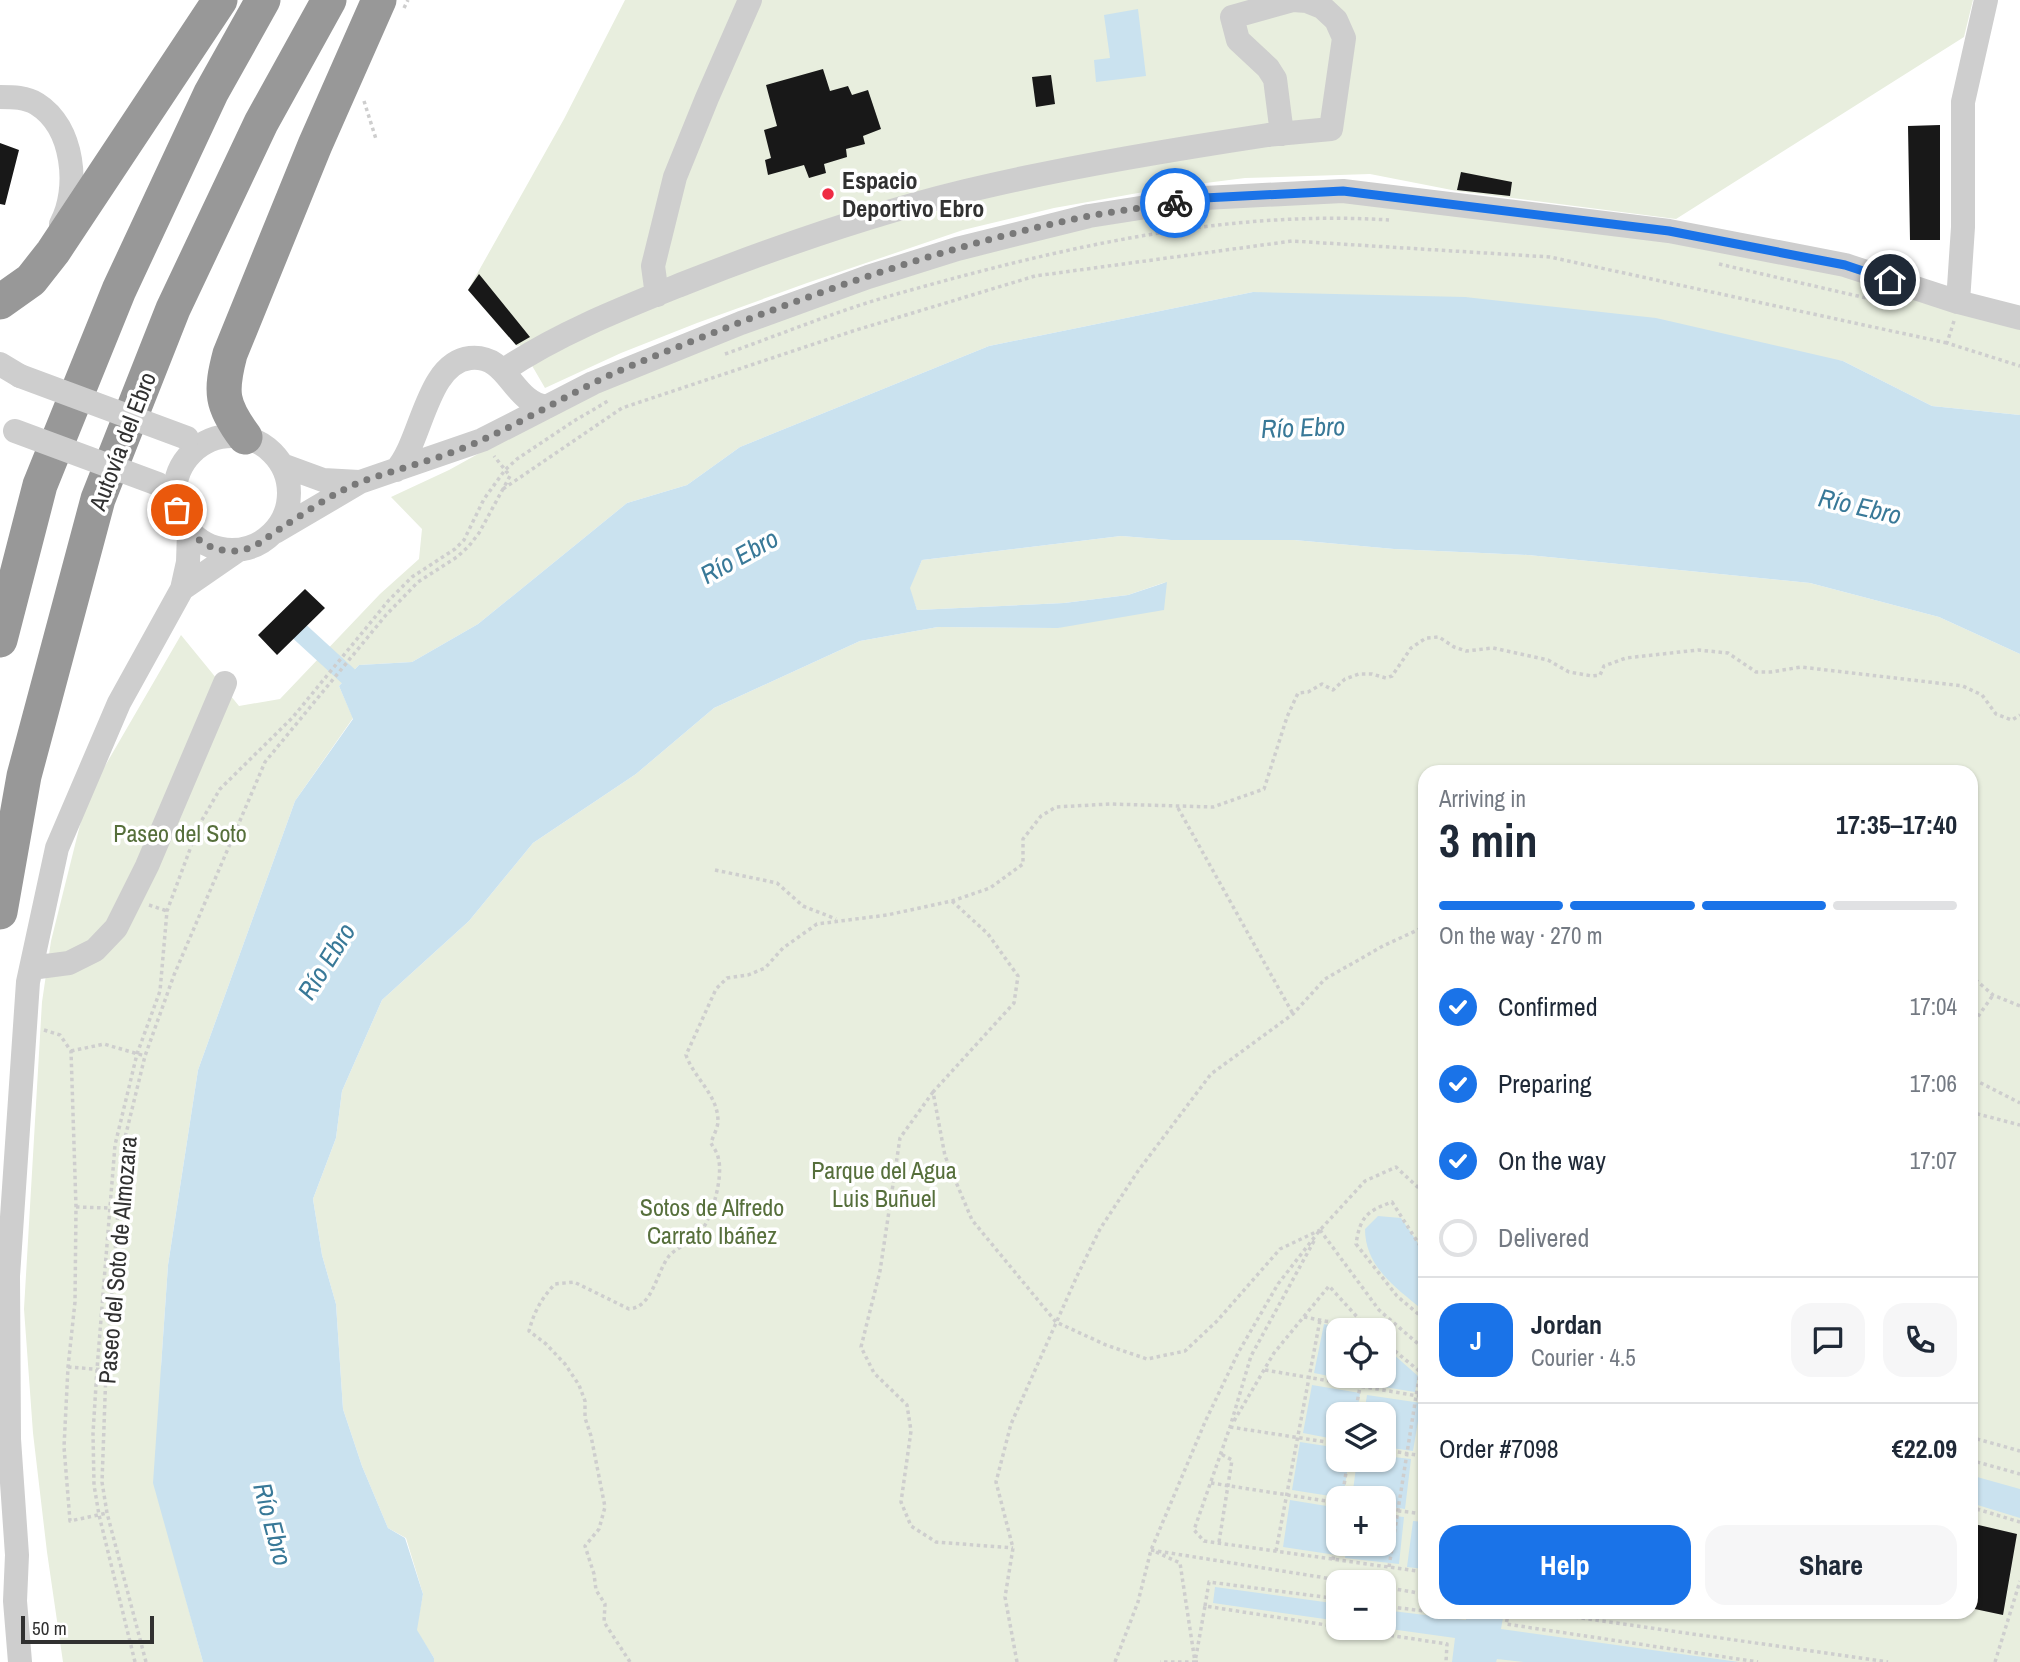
<!DOCTYPE html>
<html lang="en">
<head>
<meta charset="utf-8">
<style>
  body { margin:0; font-family:"Archivo Narrow",sans-serif; background:#f6f6f7; color:#1f2937; height:100vh; display:flex; flex-direction:column; font-size:26px; white-space:nowrap }
  * { box-sizing:border-box; margin:0 }
  p { font-size:23px; color:#747a83 }
  .icon { flex:none; width:38px; height:38px; fill:none; stroke:currentColor; stroke-width:2; stroke-linecap:round; stroke-linejoin:round }
  .map { position:relative; flex:1; overflow:hidden }
  .details { position:absolute; left:1418px; top:765px; width:560px; height:854px; display:flex; flex-direction:column; background:#fff; border-radius:21px; box-shadow:0 2px 5px #0004 }
  .details>* { flex:none }
  .buttons { position:absolute; left:1326px; top:1318px; display:grid; gap:14px }
  .buttons a { display:grid; place-items:center; width:70px; height:70px; border-radius:14px; background:#fff; box-shadow:0 2px 5px #0004; font-size:35px }
  .scale { position:absolute; left:21px; bottom:18px; width:133px; box-sizing:border-box; padding-left:7px; border:4px solid #313131; border-top:0; font-size:19px; line-height:24px; white-space:nowrap; color:#313131; -webkit-text-stroke:5px #fff; paint-order:stroke }
  .pin { position:absolute; display:grid; place-items:center; width:60px; height:60px; color:#fff; margin:-30px; border:4px solid #fff; border-radius:50%; box-shadow:0 2px 7px #0007 }
  .courier { position:absolute; display:grid; place-items:center; width:70px; height:70px; margin:-35px; border:5px solid #1a73e8; border-radius:50%; background:#fff; color:#222; box-shadow:0 2px 9px #0007 }
  .summary em { font-style:normal; font-weight:700 }
  .summary div { display:flex; flex-direction:column-reverse }
  .summary { display:flex; align-items:center; justify-content:space-between; height:119px; padding:0 21px }
  h1 { font-size:46px; font-weight:700; line-height:52px }
  .bar { display:grid; grid-template-columns:repeat(4,1fr); gap:10px 7px; align-content:center; height:84px; padding:0 21px }
  .bar i { height:9px; border-radius:5px; background:#e0e1e3 }
  .bar .active { background:#1a73e8 }
  .bar p { grid-column:span 4 }
  .line { display:flex; align-items:center; gap:18px; padding:0 21px; border-top:2px solid #e0e1e3 }
  .line div { flex:1 }
  .round { display:grid; place-items:center; flex:none; width:74px; height:74px; border-radius:21px; background:#f6f6f7 }
  ol { padding:0 21px; list-style:none }
  li { display:flex; align-items:center; gap:21px; height:77px }
  li p { margin-inline-start:auto }
  li .icon { padding:7px; border-radius:50%; background:#1a73e8; color:#fff; stroke-width:4 }
  li:last-child { color:#747a83 }
  li i { width:38px; height:38px; border:4px solid #e0e1e3; border-radius:50% }
  .button { display:flex; gap:14px; margin-top:auto; padding:14px 21px }
  .button a { flex:1; height:80px; border-radius:21px; background:#1a73e8; color:#fff; font-size:28px; font-weight:700; line-height:80px; text-align:center }
  .button a+a { background:#f6f6f7; color:#1f2937 }
  .map>svg:first-child { display:block }
</style>
</head>
<body>
<div class="map">
<svg width="2020" height="1662" viewBox="0 0 2020 1662">
  <rect width="100%" height="100%" fill="#fff"/>
  <path fill="#e8eede" fill-rule="evenodd" d="M625,0H1973L1964,37L1676,219L1457,191L1370,174L1245,178L1166,188L1054,208L963,230L807,283L697,323L621,353L545,388L520,345L517,346L468,290L564,119Z
    M1204,198L1467,205L1958,291L2020,306V415L1932,406L1843,361L1253,292L989,346L740,447L687,485L627,503L478,624L412,662L359,665L339,686L353,718L295,801L198,1070L168,1265L161,1367V1508L203,1662H63L47,1552L33,1433L24,1309L42,1002L51,941L87,797L181,635L239,706L280,699L380,594L419,559L422,529L391,497L449,470L525,428L547,407L868,277Z
    M1121,536L1171,540H1294L1394,549L1528,555L1810,583L1939,617L2020,654V1662H434V1658L416,1630L423,1594L406,1538L388,1528L362,1466L343,1409L336,1304L322,1255L313,1199L336,1138L342,1091L382,1000L469,921L533,843L636,774L714,708L860,641L938,627L1058,628L1166,582L1128,595L1064,603L917,610L909,588L922,560ZM1424,772H1970V1612H1424ZM1339,1330H1384V1376H1339ZM1339,1414H1384V1460H1339ZM1339,1498H1384V1544H1339ZM1339,1582H1384V1628H1339Z"/>
  <path fill="#cae2ef" d="M1138,9L1146,76L1096,82L1094,60L1110,58L1104,15Z
    M1253,292L1465,297L1656,318L1843,361L1932,406L2020,415V654L1939,617L1810,583L1528,555L1394,549L1294,540H1171L1121,536L922,560L910,588L917,610L1064,603L1128,595L1167,582L1164,610L1058,628L938,627L860,641L714,708L636,774L533,843L469,921L382,1000L342,1091L336,1138L313,1199L322,1255L336,1304L343,1409L362,1466L388,1528L405,1538L423,1594L417,1630L434,1658V1662H203L153,1483L168,1265L198,1070L295,801L353,719L339,686L359,665L412,662L478,624L627,503L687,485L740,447L989,346Z
    M1378,1216L1401,1218L1424,1252V1311C1398,1289 1365,1268 1365,1229Z
    M1324,1324L1352,1330H1339V1376H1359L1358,1382L1314,1373Z
    M1384,1346L1418,1376L1415,1392L1372,1385L1374,1376H1384Z
    M1312,1385L1360,1393L1357,1414H1339V1440L1303,1433Z
    M1367,1395L1421,1403L1413,1451L1384,1447V1414H1364Z
    M1300,1442L1339,1448V1460H1349L1343,1498L1292,1490Z
    M1384,1456L1411,1459L1405,1509L1384,1506V1498H1352L1357,1460H1384Z
    M1970,1475L2020,1489V1518L1971,1503Z
    M1290,1500L1339,1508V1535L1336,1555L1283,1547Z
    M1384,1515L1404,1517L1399,1564L1345,1558L1347,1544H1384Z
    M1413,1521L1424,1522V1569L1407,1567Z
    M1215,1587L1339,1604V1621L1213,1603Z
    M1384,1610L1466,1620L1467,1612H1504L1501,1629L1739,1662H1524L1497,1659L1496,1662H1452L1455,1638L1383,1628Z"/>
  <g fill="none" stroke-linecap="round" stroke-linejoin="round">
    <path stroke="#cae2ef" stroke-width="19" d="M300,632L348,676"/>
  </g>
  <path fill="#181818" d="M823,69L830,91L848,86L852,95L868,90L881,129L863,136L865,144L846,149L847,157L824,164L826,173L809,178L804,165L768,175L765,160L771,158L764,130L777,126L766,85Z
    M1051,75L1055,104L1036,107L1032,77Z
    M1940,125V240H1910L1908,126Z
    M0,143L19,150L5,205L0,204Z
    M1461,172L1512,182L1510,196L1457,190Z
    M479,274L530,337L516,345L468,290Z
    M305,589L325,608L277,655L258,635Z
    M1970,1523L2017,1534L2003,1615L1970,1608Z"/>
  <g fill="none" stroke-linecap="round" stroke-linejoin="round">
    <path stroke="#cecece" stroke-width="3.5" stroke-dasharray="3.5 3.5" stroke-linecap="butt" d="M404,8L408,0
      M364,101L376,139
      M1719,264L1892,304
      M1954,321L1947,343L2020,366
      M725,354C779,335 832,313 886,297C1048,251 1220,209 1389,220
      M503,489L622,408L853,331L1035,276L1292,241L1550,257L1947,343
      M1178,808L1293,1014
      M715,870L777,883L803,906L836,919
      M952,901L988,934L1018,976L1014,1003L933,1092L945,1156L972,1220L1056,1322L1106,1345L1147,1359L1185,1351L1217,1321L1280,1249L1320,1230
      M149,905L167,911
      M1970,975L1993,995L2020,1006
      M1970,1028L1993,995
      M44,1030L60,1035L71,1051L76,1207L75,1302L68,1367L64,1447L70,1521L107,1513
      M71,1051L104,1044L145,1056
      M1970,1074L1973,1079L2020,1103
      M933,1092L900,1138L880,1271L861,1347L874,1373L907,1405L911,1431L901,1502L911,1526L936,1542L1013,1548
      M1970,1112L2020,1125
      M76,1207L109,1208
      M1320,1230L1379,1310L1424,1349
      M1314,1241L1251,1356L1230,1427L1194,1530L1204,1541L1424,1572
      M1424,1252L1392,1202C1366,1211 1360,1218 1356,1244L1397,1296L1424,1319
      M1304,1317L1367,1329
      M1384,1342L1424,1375
      M68,1367L106,1370
      M1265,1370L1424,1397
      M1355,1414L1362,1376
      M1234,1421L1274,1353L1329,1286L1369,1330
      M1230,1427L1339,1444
      M1970,1437L2020,1451
      M1384,1450L1424,1456
      M1970,1460L2020,1474
      M1211,1483L1339,1503
      M1342,1498L1348,1460
      M1970,1507L2020,1522
      M1384,1509L1424,1514
      M1219,1542L1232,1460L1221,1454
      M1151,1550L1351,1582
      M1276,1551L1320,1320
      M1156,1552L1180,1563L1195,1662H1160
      M1333,1560L1339,1518
      M1389,1567L1420,1371
      M1384,1587L1424,1594
      M1205,1606L1209,1582L1339,1599
      M1384,1606L1424,1611
      M1430,1612L1460,1616V1612
      M1509,1612L1506,1624L1758,1662
      M1540,1612L1888,1662
      M1342,1628L1447,1644L1446,1662
      M135,1662L99,1515L94,1485L93,1433L97,1369L115,1145L137,1054L160,991L167,911L199,825L220,789L293,717L389,600L412,577L455,549L464,540L484,499L505,470L517,459L574,421L608,401
      M146,1662L107,1513L102,1482L106,1370L123,1146L145,1056L174,975L265,762L386,615L418,582L457,557L469,546L479,533L510,476L494,456
      M630,1662L604,1622L605,1604L596,1590L594,1574L585,1546L599,1529L605,1507L591,1436L585,1418V1401L579,1385L565,1364L546,1344L529,1331C534,1312 541,1299 555,1284L574,1282L629,1309C653,1307 656,1273 669,1256C677,1247 691,1243 699,1234C712,1219 724,1176 718,1157C717,1152 713,1147 711,1143C713,1136 718,1128 718,1121C718,1095 694,1078 686,1055L716,989L727,978L748,975L765,968L783,948L817,924L887,915L952,901L990,888L1023,864V839L1041,816L1056,807L1110,804L1213,807L1264,789L1287,717L1298,693L1308,692L1322,684L1333,690L1345,679L1359,674H1372L1386,678L1392,676L1411,648L1426,638L1439,637L1454,647L1466,651L1493,648L1548,660L1569,672L1592,676L1600,675L1604,666L1626,658L1698,650L1728,653L1756,672H1771L1801,667L1963,686L1982,695L1996,714L2012,720L2020,715
      M1017,1662L1005,1597L1013,1548L996,1482L1011,1424L1077,1276L1100,1229L1138,1171L1211,1074L1293,1014L1325,979L1383,946L1424,927
      M1115,1662L1138,1602L1151,1550L1205,1422L1238,1353L1278,1284L1320,1230L1365,1181L1396,1167L1424,1193
      M1198,1662H1195L1205,1606L1339,1627
      M1995,1662L2020,1581"/>
    <path stroke="#cecece" stroke-width="24" d="M0,97C13,97 26,97 37,104C74,127 80,189 61,224
      M657,295L653,266L675,177L707,98L750,0
      M1958,302L1963,227V102L1986,0
      M0,364L20,376
      M504,370C559,333 623,308 685,283C784,244 887,208 992,185C1083,164 1176,149 1268,135L1331,129L1344,38L1336,20L1322,7L1307,1L1293,0L1232,17L1238,40L1268,68L1275,79L1282,134
      M175 493a57 57 0 1 1 114 0a57 57 0 1 1-114 0Z
      M282,465L323,480L359,482
      M396,470C422,442 426,363 470,358C509,354 511,402 547,407
      M275,532L360,482L482,440L593,383L741,323L868,277L957,249L1089,216L1204,198L1343,191L1669,231L1845,265L1958,302L2020,318
      M182,589L237,551
      M31,968L69,963L95,950L116,928L147,866L225,683
      M20,1662L15,1601L17,1555L9,1439L8,1276L28,982L57,848L119,703L182,589L188,562L189,532"/>
    <path stroke="#989898" stroke-width="35" d="M0,302L31,280L53,252L220,0
      M245,437C221,405 220,392 230,354L315,145L379,0
      M0,640L40,485L119,290L211,93L263,0
      M0,912L24,776L98,499L173,309L261,123L329,0"/>
    <path stroke="#cecece" stroke-width="24" d="M20,376L187,438
      M15,431L158,484"/>
  </g>
  <g fill="none" stroke-linecap="round" stroke-linejoin="round">
    <path stroke="#797979" stroke-width="7" stroke-dasharray="0 12.6" d="M177,510C188,535 207,552 235,551C254,550 264,539 278,530C305,513 334,492 363,481C403,467 444,458 482,440C531,418 578,388 628,367C777,306 931,248 1089,216C1117,211 1146,207 1175,203"/>
    <path stroke="#1a73e8" stroke-width="9" d="M1175,203L1204,198L1343,191L1669,231L1845,265L1890,280"/>
  </g>
  <circle fill="#ef2b44" stroke="#fff" stroke-width="2.5" cx="828" cy="194" r="7"/>
  <g text-anchor="middle" dominant-baseline="central" stroke-width="7" stroke-linejoin="round" paint-order="stroke">
    <g font-size="24" font-weight="bold" fill="#313131" stroke="#fff" text-anchor="start">
      <text x="842" y="180">Espacio<tspan x="842" dy="28">Deportivo Ebro</tspan></text>
    </g>
    <g font-size="24" fill="#313131" stroke="#fff">
      <text transform="translate(122 441) rotate(-69)">Autovía del Ebro</text>
      <text transform="translate(117 1260) rotate(-85)">Paseo del Soto de Almozara</text>
    </g>
    <g font-size="24" fill="#566f3b" stroke="#fff">
      <text x="180" y="833">Paseo del Soto</text>
      <text x="884" y="1170">Parque del Agua<tspan x="884" dy="28">Luis Buñuel</tspan></text>
      <text x="712" y="1207">Sotos de Alfredo<tspan x="712" dy="28">Carrato Ibáñez</tspan></text>
    </g>
    <g font-size="26" font-style="italic" fill="#397998" stroke="#fff">
      <text transform="translate(1303 427) rotate(-2)">Río Ebro</text>
      <text transform="translate(1860 506) rotate(13)">Río Ebro</text>
      <text transform="translate(739 556) rotate(-29)">Río Ebro</text>
      <text transform="translate(326 961) rotate(-58)">Río Ebro</text>
      <text transform="translate(273 1524) rotate(75)">Río Ebro</text>
    </g>
  </g>
</svg>
<div class="buttons">
<a><svg class="icon" aria-label="locate" viewBox="0 0 24 24"><circle cx="12" cy="12" r="6"/><path d="M12 2v4M12 18v4M2 12h4M18 12h4"/></svg></a>
<a><svg class="icon" aria-label="layers" viewBox="0 0 24 24"><path d="M12 4l9 5-9 5-9-5zM3 14l9 5 9-5"/></svg></a>
<a>+</a>
<a>−</a>
</div>
<div class="scale">50 m</div>
<div class="pin" style="left:177px;top:510px;background:#ea580c"><svg class="icon" aria-label="bag" viewBox="0 0 24 24"><path d="M5 8h14l-1 12H6zM9 8a3 3 0 0 1 6 0"/></svg></div>
<div class="pin" style="left:1890px;top:280px;background:#1f2937"><svg class="icon" aria-label="home" viewBox="0 0 24 24"><path d="M3 11l9-7 9 7M6 9v11h12V9"/></svg></div>
<div class="courier" style="left:1175px;top:203px"><svg class="icon" aria-label="bike" viewBox="0 0 24 24"><circle cx="6" cy="16" r="4"/><circle cx="18" cy="16" r="4"/><path d="M6 16l4-8h5l3 8M10 8l3 8H6M13 5h3"/></svg></div>
<section class="details">
<div class="summary"><div><h1>3 min</h1><p>Arriving in</p></div><em>17:35–17:40</em></div>
<div class="bar"><i class="active"></i><i class="active"></i><i class="active"></i><i></i><p>On the way · 270 m</p></div>
<ol>
<li><svg class="icon" aria-label="check" viewBox="0 0 24 24"><path d="M5 12l5 5 9-10"/></svg>Confirmed<p>17:04</p></li>
<li><svg class="icon" aria-label="check" viewBox="0 0 24 24"><path d="M5 12l5 5 9-10"/></svg>Preparing<p>17:06</p></li>
<li><svg class="icon" aria-label="check" viewBox="0 0 24 24"><path d="M5 12l5 5 9-10"/></svg>On the way<p>17:07</p></li>
<li><i></i>Delivered</li>
</ol>
<div class="line" style="height:126px"><b class="round" style="background:#1a73e8;color:#fff">J</b><div><b>Jordan</b><p>Courier · 4.5</p></div><a class="round"><svg class="icon" aria-label="chat" viewBox="0 0 24 24"><path d="M4 5h16v11H9l-5 4z"/></svg></a><a class="round"><svg class="icon" aria-label="phone" viewBox="0 0 24 24"><path d="M5 4h4l2 5-3 2q2 4 5 5l2-3 5 2v4C11 20 4 13 5 4z"/></svg></a></div>
<div class="line" style="height:91px"><div>Order #7098</div><b>€22.09</b></div>
<div class="button"><a>Help</a><a>Share</a></div>
</section>
</div>
</body>
</html>
